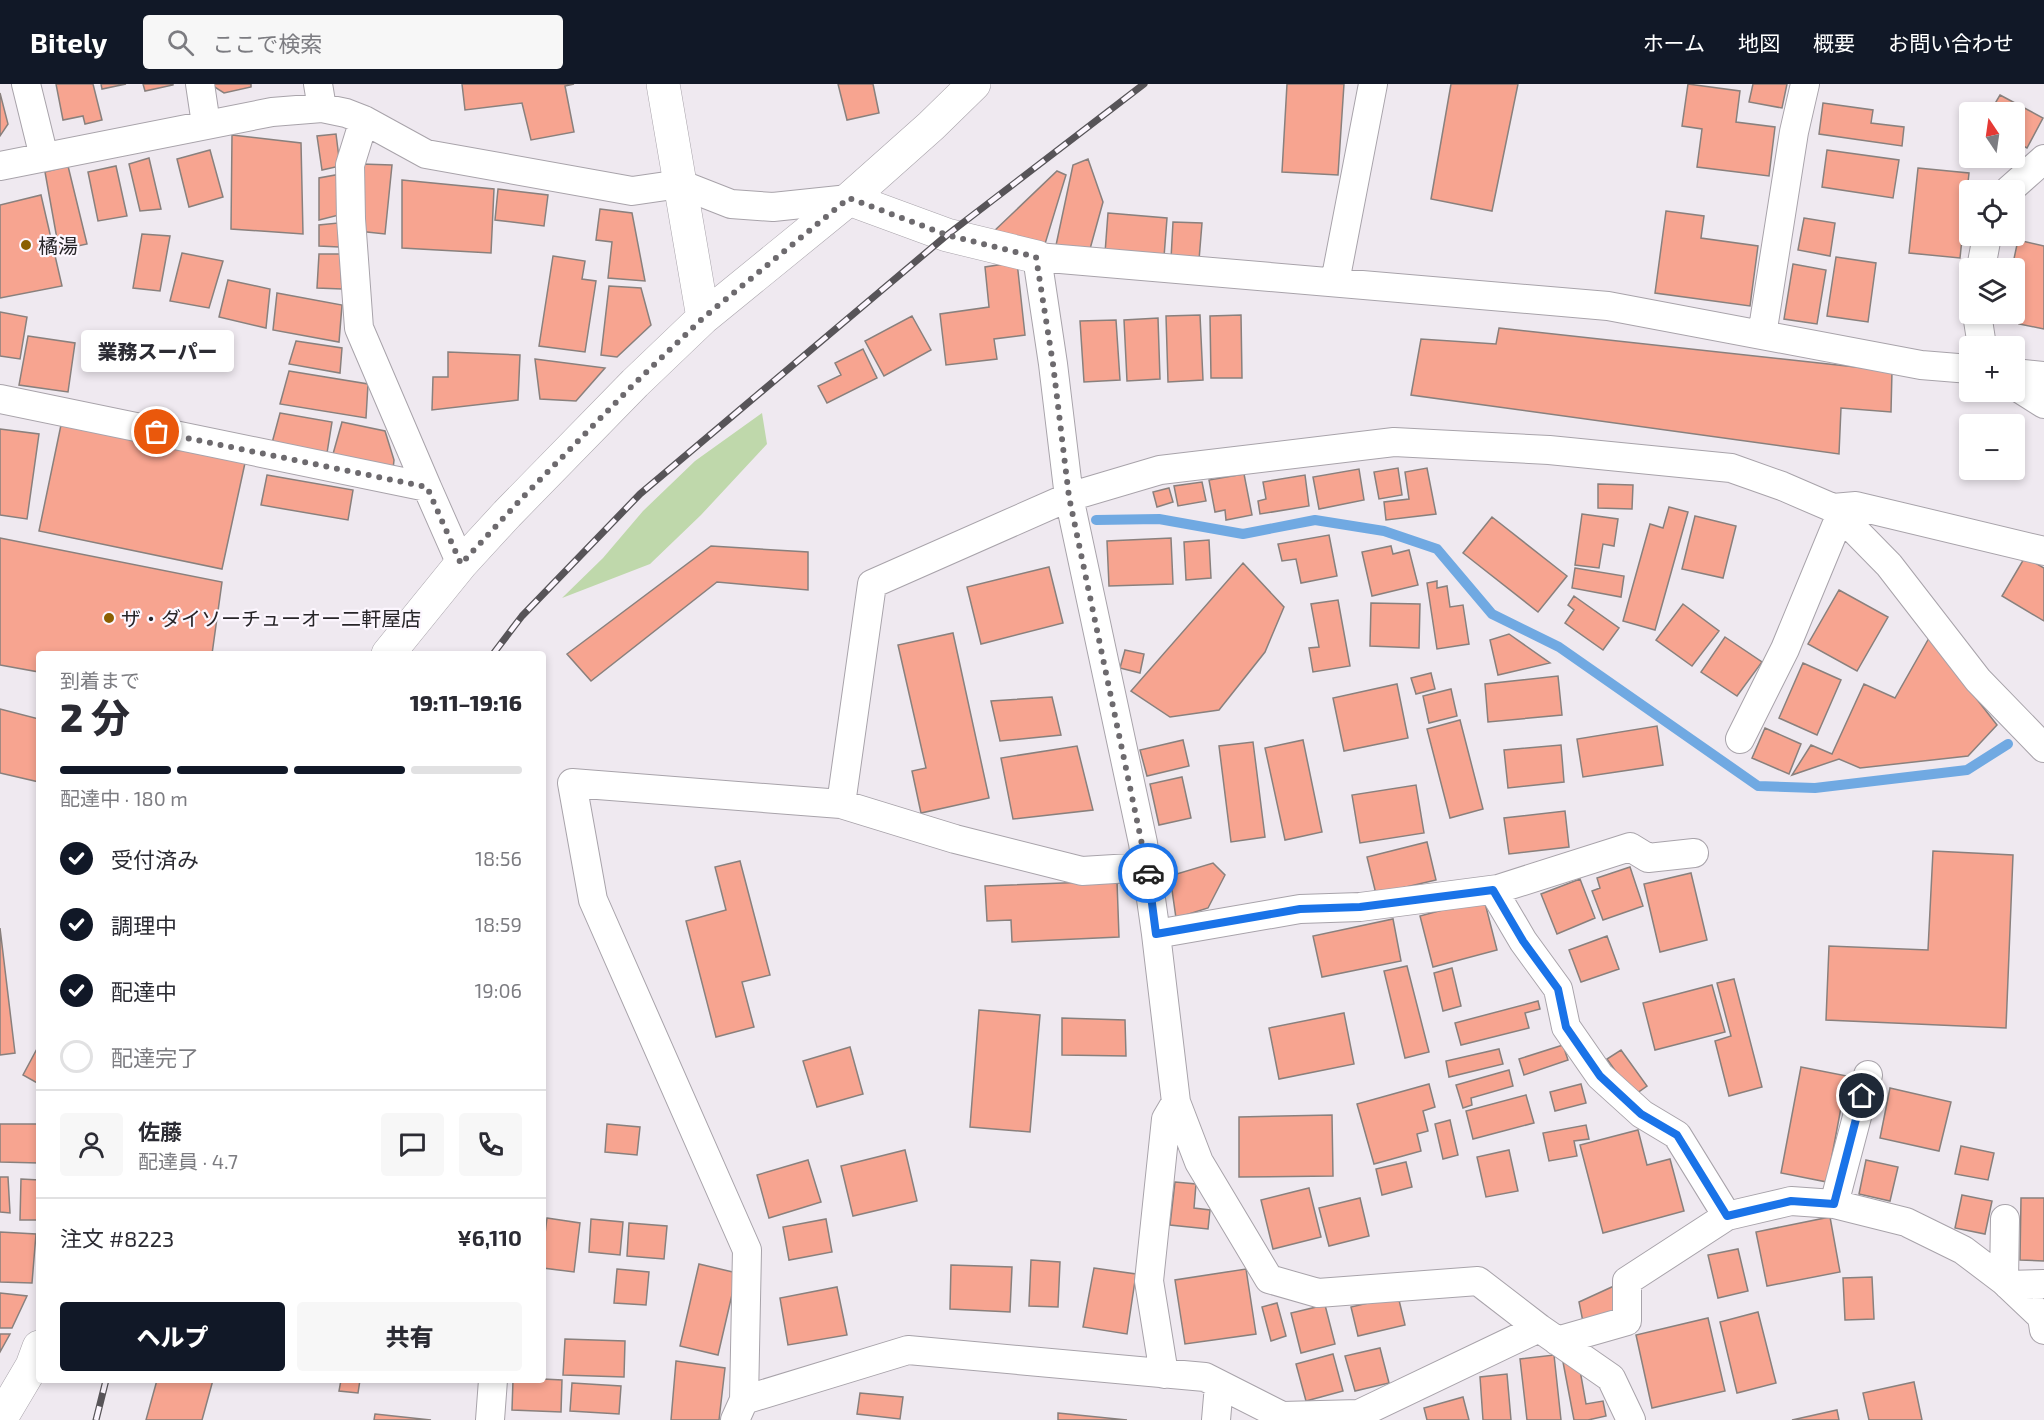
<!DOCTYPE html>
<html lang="ja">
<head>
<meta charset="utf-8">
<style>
  body { margin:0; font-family:"Exo 2","Noto Sans JP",sans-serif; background:#f7f7f7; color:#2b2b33; height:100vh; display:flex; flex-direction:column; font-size:22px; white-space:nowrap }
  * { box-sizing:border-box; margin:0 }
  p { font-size:20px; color:#7c7c81 }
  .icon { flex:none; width:33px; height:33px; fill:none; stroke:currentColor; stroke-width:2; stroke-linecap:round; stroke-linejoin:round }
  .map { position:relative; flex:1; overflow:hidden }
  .details { position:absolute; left:36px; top:567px; width:510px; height:732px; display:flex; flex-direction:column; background:#fff; border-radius:6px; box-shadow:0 3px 9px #0003 }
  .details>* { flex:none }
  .needle { width:39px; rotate:347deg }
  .fabs { position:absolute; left:1959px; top:18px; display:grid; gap:12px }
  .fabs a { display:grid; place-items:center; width:66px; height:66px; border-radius:6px; background:#fff; box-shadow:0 3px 9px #0003; font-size:30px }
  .pin { position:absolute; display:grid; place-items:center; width:51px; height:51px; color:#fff; margin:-26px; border:3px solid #fff; border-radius:50%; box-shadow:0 2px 6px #0007 }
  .courier { position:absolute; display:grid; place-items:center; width:60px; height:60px; margin:-30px; border:4px solid #1a73e8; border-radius:50%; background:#fff; color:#222; box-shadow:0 2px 8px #0007 }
  .bubble { position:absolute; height:42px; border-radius:6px; background:#fff; box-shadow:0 3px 9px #0003; font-size:20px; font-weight:800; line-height:42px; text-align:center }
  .headline em { font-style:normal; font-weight:800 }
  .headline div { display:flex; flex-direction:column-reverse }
  .headline { display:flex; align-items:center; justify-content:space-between; height:102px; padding:0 24px }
  h1 { font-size:39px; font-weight:800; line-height:45px }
  .bar { display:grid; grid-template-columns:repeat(4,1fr); gap:9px 6px; align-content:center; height:72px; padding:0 24px }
  .bar i { height:8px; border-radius:4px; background:#e1e1e2 }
  .bar .on { background:#111827 }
  .bar p { grid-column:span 4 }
  .line { display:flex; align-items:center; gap:15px; padding:0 24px; border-top:2px solid #e1e1e2 }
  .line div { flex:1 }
  .round { display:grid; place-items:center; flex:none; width:63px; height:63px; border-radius:6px; background:#f7f7f7 }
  ol { padding:0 24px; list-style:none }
  li { display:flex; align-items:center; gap:18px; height:66px }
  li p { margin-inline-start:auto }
  li .icon { padding:6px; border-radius:50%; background:#111827; color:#fff; stroke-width:4 }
  li:last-child { color:#7c7c81 }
  li i { width:33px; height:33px; border:3px solid #e1e1e2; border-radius:50% }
  .action { display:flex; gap:12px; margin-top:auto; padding:12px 24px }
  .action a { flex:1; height:69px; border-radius:6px; background:#111827; color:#fff; font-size:24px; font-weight:800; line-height:69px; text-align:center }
  .action a+a { background:#f7f7f7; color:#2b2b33 }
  header { display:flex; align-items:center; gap:36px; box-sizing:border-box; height:84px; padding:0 30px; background:#111827; color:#fff }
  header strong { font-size:28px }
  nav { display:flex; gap:33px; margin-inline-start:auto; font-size:21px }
  .search { width:420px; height:54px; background:#f7f7f7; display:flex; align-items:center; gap:15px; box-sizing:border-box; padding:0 21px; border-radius:6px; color:#7c7c81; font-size:22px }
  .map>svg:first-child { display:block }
</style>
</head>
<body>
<header>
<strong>Bitely</strong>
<div class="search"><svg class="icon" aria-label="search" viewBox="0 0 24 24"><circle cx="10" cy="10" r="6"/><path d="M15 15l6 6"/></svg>ここで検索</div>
<nav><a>ホーム</a><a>地図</a><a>概要</a><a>お問い合わせ</a></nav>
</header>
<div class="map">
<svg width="2044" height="1336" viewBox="0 0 2044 1336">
  <rect width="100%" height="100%" fill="#efe9f0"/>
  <path fill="#bfd8ab" d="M762,329L767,360L701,431L650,480L562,514L603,474L643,427L695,377Z"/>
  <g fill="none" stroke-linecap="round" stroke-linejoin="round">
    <path stroke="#70a9e2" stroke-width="10" d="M1096,436L1159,435L1243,450L1315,436L1384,447L1437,465L1492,530L1559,563L1758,702L1815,704L1967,686L2008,660"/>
  </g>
  <path fill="#f7a490" stroke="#89807d" stroke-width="1.5" d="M56,0H93L102,36L85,40L83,32L63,36Z
    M101,0H126L102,5Z
    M143,0H173V1L145,7Z
    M210,0H251V3L224,9Z
    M462,0H574L565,2L574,48L531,56L522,19L465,26Z
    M838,0H873L879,29L847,36Z
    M1287,0H1344L1338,91L1282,88Z
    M1451,0H1518L1492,127L1431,115Z
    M1688,0L1740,7L1736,38L1775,43L1769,92L1697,83L1702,45L1682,42Z
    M1753,0H1787L1782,24L1749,18Z
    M0,9L8,40L0,52Z
    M2000,11L2043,34L2027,64L2014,57V28H1990Z
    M1823,19L1873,26L1871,39L1904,43L1902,62L1819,50Z
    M336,50L340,82L322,86L317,52Z
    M232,51L301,59L303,150L231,145Z
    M210,66L223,113L189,123L177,75Z
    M1827,66L1899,76L1893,114L1822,103Z
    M149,74L161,125L140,127L129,80Z
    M1088,75L1103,118L1090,165L1055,166L1073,81Z
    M361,80L392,81L385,150L358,147Z
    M68,82L87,160L59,166L45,88Z
    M116,82L127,132L98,137L88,88Z
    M1918,84L1969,89L1960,174L1909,169Z
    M1057,87L1066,91L1045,160L992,149Z
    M341,90L339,131L319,136V94Z
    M402,96L494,105L491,169L402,164Z
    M498,105L548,111L544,142L495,136Z
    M41,111L62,202L0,214V121Z
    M600,125L632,129L645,197L608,194L612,158L596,156Z
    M1666,127L1704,132L1701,154L1758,162L1750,222L1655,209Z
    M1108,129L1167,134L1164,173L1105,169Z
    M1804,134L1835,139L1830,172L1798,166Z
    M1173,138L1202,139L1199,176L1171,175Z
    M338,139L339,163L319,162V141Z
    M142,150L170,152L160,207L133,204Z
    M2018,156L2044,162V245L2019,240L2023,223L2014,221V184H2012Z
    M182,169L223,177L209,224L170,217Z
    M319,170H340L342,205L317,204Z
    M553,172L585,177L582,195L596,197L585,268L539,262Z
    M1836,173L1876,179L1868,238L1827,232Z
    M1017,178L1025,251L994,255L997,275L946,281L940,230L989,223L985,183Z
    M1793,180L1826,186L1817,240L1784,235Z
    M228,196L270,205L266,244L219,233Z
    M609,202L641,204L651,241L617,273L601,271Z
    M277,209L342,221L339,258L273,246Z
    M0,228L27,233L20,275L0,272Z
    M1200,231L1203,296L1168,298L1166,232Z
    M1241,231L1242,294H1211L1210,232Z
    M912,232L931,266L884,292L865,257Z
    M1158,234L1160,295L1127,297L1124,236Z
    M1116,236L1120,296L1084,298L1080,237Z
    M1499,244L1892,287L1891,328L1841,324L1839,370L1411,311L1421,255L1496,260Z
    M28,252L75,259L68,308L19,301Z
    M296,257L342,264L340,289L289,280Z
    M863,265L877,294L827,319L818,302L841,291L835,279Z
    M448,268L520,271L518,316L432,326L433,293H448Z
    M535,275L605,284L576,317L540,315Z
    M289,287L368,300L366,334L280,320Z
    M280,329L332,338L327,369L272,359Z
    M342,338L385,347L394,376L393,385L333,370Z
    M61,341L245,379L222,485L39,447Z
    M0,345L39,350L27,435L0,431Z
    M1398,384L1402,411L1379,415L1374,388Z
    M1427,384L1436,430L1386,436L1384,418L1409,415L1405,388Z
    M1359,385L1364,416L1319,425L1313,393Z
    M1244,390L1252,431L1226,436L1225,426L1215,428L1209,396Z
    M267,391L353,406L348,436L261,421Z
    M1305,391L1309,422L1260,430L1258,417L1266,415L1263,398Z
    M1202,398L1206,417L1178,422L1174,402Z
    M1598,400L1633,401L1632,425L1598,424Z
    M1169,404L1173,418L1157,423L1153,408Z
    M1669,423L1688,428L1655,546L1623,537L1650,440L1663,444Z
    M1582,430L1618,435L1614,462L1603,460L1599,484L1575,481Z
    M1695,432L1736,442L1723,494L1682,485Z
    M1492,433L1567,492L1538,528L1463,469Z
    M1329,451L1337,492L1301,499L1296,475L1282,477L1278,460Z
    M0,454L222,498L212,570H39V588L0,581Z
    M1171,454L1173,500L1109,502L1107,457Z
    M1209,456L1211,494L1186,496L1184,458Z
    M711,462L808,468V506L717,498L591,597L567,570Z
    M1391,462L1393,470L1409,466L1418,501L1372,512L1362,468Z
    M2025,473L2044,484V537L2002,512Z
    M1243,479L1284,523L1265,568L1219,626L1170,633L1131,607Z
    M1049,483L1063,539L981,560L967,503Z
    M1575,484L1624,492L1621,513L1572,504Z
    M1437,497V504L1447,502L1450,523L1463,521L1469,560L1437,565L1427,499Z
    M1839,506L1888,533L1857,587L1808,560Z
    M1574,512L1619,544L1603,566L1565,539L1574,526L1568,521Z
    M1338,516L1350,582L1313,588L1309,564L1319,563L1311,520Z
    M1371,519L1420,520L1419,564L1370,562Z
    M1683,520L1719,547L1692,582L1656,556Z
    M953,549L989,714L921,729L912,687L926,684L898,561Z
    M1509,550L1550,579L1498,591L1490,556Z
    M1725,553L1762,578L1737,612L1701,588Z
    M1929,554L1997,641L1968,672L1860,684L1839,675L1792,691L1811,661L1832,670L1864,600L1895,614Z
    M1125,566L1144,570L1140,589L1120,584Z
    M1803,579L1841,596L1817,651L1779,634Z
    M1431,589L1435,605L1416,610L1411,594Z
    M1558,592L1562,631L1488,638L1485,600Z
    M1397,600L1408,654L1344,667L1333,614Z
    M1451,605L1457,632L1429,639L1423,612Z
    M1052,613L1061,651L1000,657L991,617Z
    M0,625L39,635V698L0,689Z
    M1460,636L1483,725L1450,734L1427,645Z
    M1657,642L1663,681L1583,693L1577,655Z
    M1765,644L1801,660L1789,690L1752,674Z
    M1183,656L1189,682L1147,692L1140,666Z
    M1303,656L1322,748L1285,756L1265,664Z
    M1253,658L1265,753L1231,758L1219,662Z
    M1561,661L1564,698L1508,704L1504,666Z
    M1077,662L1093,726L1013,735L1001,674Z
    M1182,693L1191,734L1159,741L1150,700Z
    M1416,701L1424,749L1360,759L1352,711Z
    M1565,727L1569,763L1509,770L1504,734Z
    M1427,758L1436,796L1376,810L1367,773Z
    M1933,767L2013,771L2006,944L1826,936L1829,862L1928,866Z
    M740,777L770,891L742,898L754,943L716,953L686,837L726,826L715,783Z
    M1213,779L1225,791L1208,824L1176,834L1170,792Z
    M1630,783L1643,822L1603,836L1592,807L1600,804L1597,794Z
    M1691,789L1707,856L1660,868L1644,800Z
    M1580,795L1595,834L1557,850L1541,810Z
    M1117,797L1119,853L1012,858L1011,836L987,837L985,802Z
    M1484,815L1497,866L1433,883L1420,832Z
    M1393,835L1401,877L1322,893L1313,852Z
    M0,844L15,969L0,971Z
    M1607,852L1619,885L1581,898L1569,866Z
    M1407,882L1429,968L1405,974L1384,887Z
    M1452,884L1461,922L1443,927L1434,889Z
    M1734,895L1762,1003L1729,1012L1715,957L1731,952L1717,899Z
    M1712,901L1725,948L1655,966L1643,919Z
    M1538,917L1540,925L1525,929L1529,944L1461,961L1455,939Z
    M979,926L1040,931L1030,1048L970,1043Z
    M1344,929L1354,980L1279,995L1269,944Z
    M1062,934L1125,936L1126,972L1062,971Z
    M39,961V1000L23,991Z
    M1563,961L1568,976L1524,991L1519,975Z
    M850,963L863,1010L817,1023L803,977Z
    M1499,965L1503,980L1449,993L1446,977Z
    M1621,966L1647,1002L1633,1012L1607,975Z
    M1801,983L1847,992L1827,1098L1781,1089Z
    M1509,986L1513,1002L1471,1014L1472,1021L1463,1024L1456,1001Z
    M1429,1000L1435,1023L1423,1027L1428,1047L1417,1050L1421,1067L1374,1080L1357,1020Z
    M1581,1000L1586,1019L1555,1027L1550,1008Z
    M1890,1004L1951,1018L1939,1067L1880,1054Z
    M1526,1011L1534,1039L1473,1055L1466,1027Z
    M1332,1031L1333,1092L1239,1093V1033Z
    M1450,1036L1458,1071L1443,1075L1435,1040Z
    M0,1040H39V1079L0,1078Z
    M607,1040L640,1043L637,1071L605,1068Z
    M1586,1041L1589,1055L1574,1057L1577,1072L1549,1077L1543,1049Z
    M1638,1046L1647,1081L1670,1075L1684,1127L1603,1149L1580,1061Z
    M1961,1062L1994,1069L1988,1096L1955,1090Z
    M905,1066L917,1117L853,1132L841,1082Z
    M1509,1066L1518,1107L1486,1113L1477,1073Z
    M808,1076L821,1118L769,1134L757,1091Z
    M1866,1076L1898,1083L1890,1117L1859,1110Z
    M1406,1078L1412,1103L1382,1111L1376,1085Z
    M0,1093H8L10,1129L0,1128Z
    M21,1095L39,1096V1136H20Z
    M1175,1098L1196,1100L1194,1124L1210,1126L1208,1145L1170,1141Z
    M1309,1104L1321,1153L1273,1165L1261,1116Z
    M1962,1111L1992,1117L1985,1150L1955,1144Z
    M1360,1114L1369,1152L1329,1162L1319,1124Z
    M2021,1114H2044V1177L2020,1176Z
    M1830,1133L1840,1188L1767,1202L1756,1148Z
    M547,1134L580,1139L574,1188L543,1184V1166Z
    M591,1135L623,1138L620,1171L589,1168Z
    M826,1135L832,1168L789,1176L783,1143Z
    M629,1139L667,1142L664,1175L627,1172Z
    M0,1148L36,1150L32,1199L0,1198Z
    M1738,1165L1748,1207L1718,1214L1708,1171Z
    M1031,1176L1060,1178L1058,1223L1029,1222Z
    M699,1180L737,1189L718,1271L680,1262Z
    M951,1181L1012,1183L1010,1228L950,1225Z
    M1094,1184L1136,1190L1127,1250L1083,1243Z
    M617,1185L649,1188L646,1221L614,1219Z
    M1246,1185L1256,1250L1185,1260L1175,1196Z
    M1872,1193L1874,1235L1845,1236L1843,1194Z
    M1614,1202L1615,1230L1584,1243L1579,1218Z
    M837,1203L847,1251L788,1261L780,1214Z
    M0,1209L27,1212L12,1244H0Z
    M1398,1212L1405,1241L1358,1252L1351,1223Z
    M1277,1219L1286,1252L1271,1257L1262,1223Z
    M1325,1221L1335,1260L1301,1269L1291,1229Z
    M1758,1228L1776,1299L1737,1309L1720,1238Z
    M1708,1234L1725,1307L1652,1324L1636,1251Z
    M0,1250H10L0,1268Z
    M565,1255L625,1257L624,1293L563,1291Z
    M1380,1264L1389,1299L1355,1307L1345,1272Z
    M1333,1270L1343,1307L1306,1317L1296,1280Z
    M1554,1271L1561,1336H1527L1520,1275Z
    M1578,1275L1586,1320L1603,1317L1606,1332L1588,1336H1574L1563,1278Z
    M676,1277L725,1284L719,1336H671Z
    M1507,1290L1511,1336H1483L1480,1293Z
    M543,1295L562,1296L561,1328L512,1326L513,1296Z
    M157,1296H213L202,1336H146Z
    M341,1296H360L358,1309L339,1307Z
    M1914,1298L1922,1336H1869L1863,1309Z
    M572,1299L621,1302L619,1330L570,1327Z
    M860,1309L903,1313L900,1335L857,1330Z
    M1463,1313L1469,1336H1427L1424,1324Z
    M1837,1326L1839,1336H1792Z
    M1058,1329L1127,1336H1058Z
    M375,1330L431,1336H374Z"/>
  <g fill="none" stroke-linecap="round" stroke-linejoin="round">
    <g stroke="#a8a3aa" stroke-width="30">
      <path id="minor" d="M26,0L44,73
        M200,0L206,40
        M318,0L322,24
        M0,82L272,28L322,24L346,29L364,36L426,70L632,107L680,100L731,120L773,123L849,115
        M2009,106L2044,75
        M1981,184L1987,152
        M1335,198L1373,0
        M1977,230L1982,262
        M1762,251L1794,48L1805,0
        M2014,289L2044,292
        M2014,301L2044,320
        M0,315L427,403L359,244L351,135L350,81L364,36
        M427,403L461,480
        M1833,424L1889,481L1978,596L2044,664
        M1740,655L1785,565L1840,432
        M841,720L955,755L1082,787L1147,783
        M1493,806L1523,857L1558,905L1566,943L1600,992L1642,1030L1677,1051L1727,1132
        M1156,850L1300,825L1360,823L1498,805L1630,763L1648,774L1694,769
        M1834,1120L1868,991
        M2004,1197L2005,1135
        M2008,1201L2044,1200
        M1539,1244L1478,1197L1318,1209L1269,1195L1199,1078L1176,1018L1156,850L1143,759L1069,413L1053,280L1037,173L1608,222L1921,281L1970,285
        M1557,1257L1627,1237V1197L1727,1132L1791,1117L1834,1120L1906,1138L1963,1166L2004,1197L2042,1233L2044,1246
        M1164,1290L1149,1197L1166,1035L1176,1018
        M744,1316L747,1166L593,816L572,699L841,720L872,500L1069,413L1160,386L1394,358L1549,366L1731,384L1782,402L1833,424L1856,422L2044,467
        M490,1336L493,1296
        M735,1336L744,1316L908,1266L1205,1293L1282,1332L1359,1330L1539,1244L1611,1294L1631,1336
        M1216,1336L1219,1301"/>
    </g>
    <g stroke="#a8a3aa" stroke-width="34">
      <path id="tertiary" d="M663,0L703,234
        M849,115L947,151L1037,173
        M388,570L461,480L507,430L635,299L703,234L849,115L931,42L974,0
        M0,1336L32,1282L39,1263"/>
    </g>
    <use href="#minor" stroke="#fff" stroke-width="28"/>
    <use href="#tertiary" stroke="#fff" stroke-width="33"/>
    <g stroke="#575458" stroke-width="7">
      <path id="rail" d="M493,570L522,532L640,410L947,151L1144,0
        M96,1336L106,1296"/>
    </g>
    <use href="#rail" stroke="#fcf6fe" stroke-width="4.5" stroke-dasharray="14" stroke-linecap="butt"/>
  </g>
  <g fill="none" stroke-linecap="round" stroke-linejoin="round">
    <path stroke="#6d6a6e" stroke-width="6" stroke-dasharray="0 10.8" d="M157,348L427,403L461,480L523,413L635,299L703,234L849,114L947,151L1036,173L1053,280L1069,413L1148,789"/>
    <path stroke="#1a73e8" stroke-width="8" d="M1148,789L1156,850L1300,825L1360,823L1493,806L1523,857L1558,905L1566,943L1600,992L1641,1030L1677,1051L1727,1132L1791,1117L1834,1120L1862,1012"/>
  </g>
  <g fill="#8b5f02" stroke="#fcf6fe" stroke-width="2">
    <circle cx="26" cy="161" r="6"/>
    <circle cx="109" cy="534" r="6"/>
  </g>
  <g text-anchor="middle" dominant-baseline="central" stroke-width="4.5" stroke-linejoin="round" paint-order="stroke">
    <g font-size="20" fill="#272528" stroke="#fcf6fe" text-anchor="start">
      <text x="38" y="161">橘湯</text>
      <text x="121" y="534">ザ・ダイソーチューオー二軒屋店</text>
    </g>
  </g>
</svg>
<div class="fabs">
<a><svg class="needle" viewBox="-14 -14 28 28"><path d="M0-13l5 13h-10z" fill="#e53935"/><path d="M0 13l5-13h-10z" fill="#7c7c81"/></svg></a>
<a><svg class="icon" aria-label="locate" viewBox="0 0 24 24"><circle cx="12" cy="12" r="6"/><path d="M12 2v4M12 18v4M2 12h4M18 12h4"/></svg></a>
<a><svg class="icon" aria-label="layers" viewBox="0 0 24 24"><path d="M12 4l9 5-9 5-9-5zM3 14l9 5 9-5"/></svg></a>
<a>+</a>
<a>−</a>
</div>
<div class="pin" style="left:157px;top:348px;background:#ea580c"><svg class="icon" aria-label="bag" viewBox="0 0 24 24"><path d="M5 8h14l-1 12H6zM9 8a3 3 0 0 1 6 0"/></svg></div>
<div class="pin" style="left:1862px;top:1012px;background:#1f2937"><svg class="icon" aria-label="home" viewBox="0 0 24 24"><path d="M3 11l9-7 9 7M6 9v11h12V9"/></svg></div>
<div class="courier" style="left:1148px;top:789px"><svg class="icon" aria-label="car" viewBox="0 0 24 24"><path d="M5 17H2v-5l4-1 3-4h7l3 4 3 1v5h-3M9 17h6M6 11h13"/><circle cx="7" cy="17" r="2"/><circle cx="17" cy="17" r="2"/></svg></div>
<div class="bubble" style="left:81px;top:246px;width:153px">業務スーパー</div>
<section class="details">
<div class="headline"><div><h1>2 分</h1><p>到着まで</p></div><em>19:11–19:16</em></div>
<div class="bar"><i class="on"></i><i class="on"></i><i class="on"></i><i></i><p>配達中 · 180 m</p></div>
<ol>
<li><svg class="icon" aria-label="check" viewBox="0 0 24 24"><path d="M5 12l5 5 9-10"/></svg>受付済み<p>18:56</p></li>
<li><svg class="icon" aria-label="check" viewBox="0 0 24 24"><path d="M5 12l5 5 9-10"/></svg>調理中<p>18:59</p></li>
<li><svg class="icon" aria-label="check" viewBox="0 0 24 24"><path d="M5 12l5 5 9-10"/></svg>配達中<p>19:06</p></li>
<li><i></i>配達完了</li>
</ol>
<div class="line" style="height:108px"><a class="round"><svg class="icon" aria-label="person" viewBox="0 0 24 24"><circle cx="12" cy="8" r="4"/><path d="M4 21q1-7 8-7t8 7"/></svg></a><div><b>佐藤</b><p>配達員 · 4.7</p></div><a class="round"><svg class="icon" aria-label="chat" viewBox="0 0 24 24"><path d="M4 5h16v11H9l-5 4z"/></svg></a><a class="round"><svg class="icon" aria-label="phone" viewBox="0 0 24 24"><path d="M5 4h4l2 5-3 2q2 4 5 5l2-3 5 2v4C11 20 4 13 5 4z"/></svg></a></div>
<div class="line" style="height:78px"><div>注文 #8223</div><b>¥6,110</b></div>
<div class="action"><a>ヘルプ</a><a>共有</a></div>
</section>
</div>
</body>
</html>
